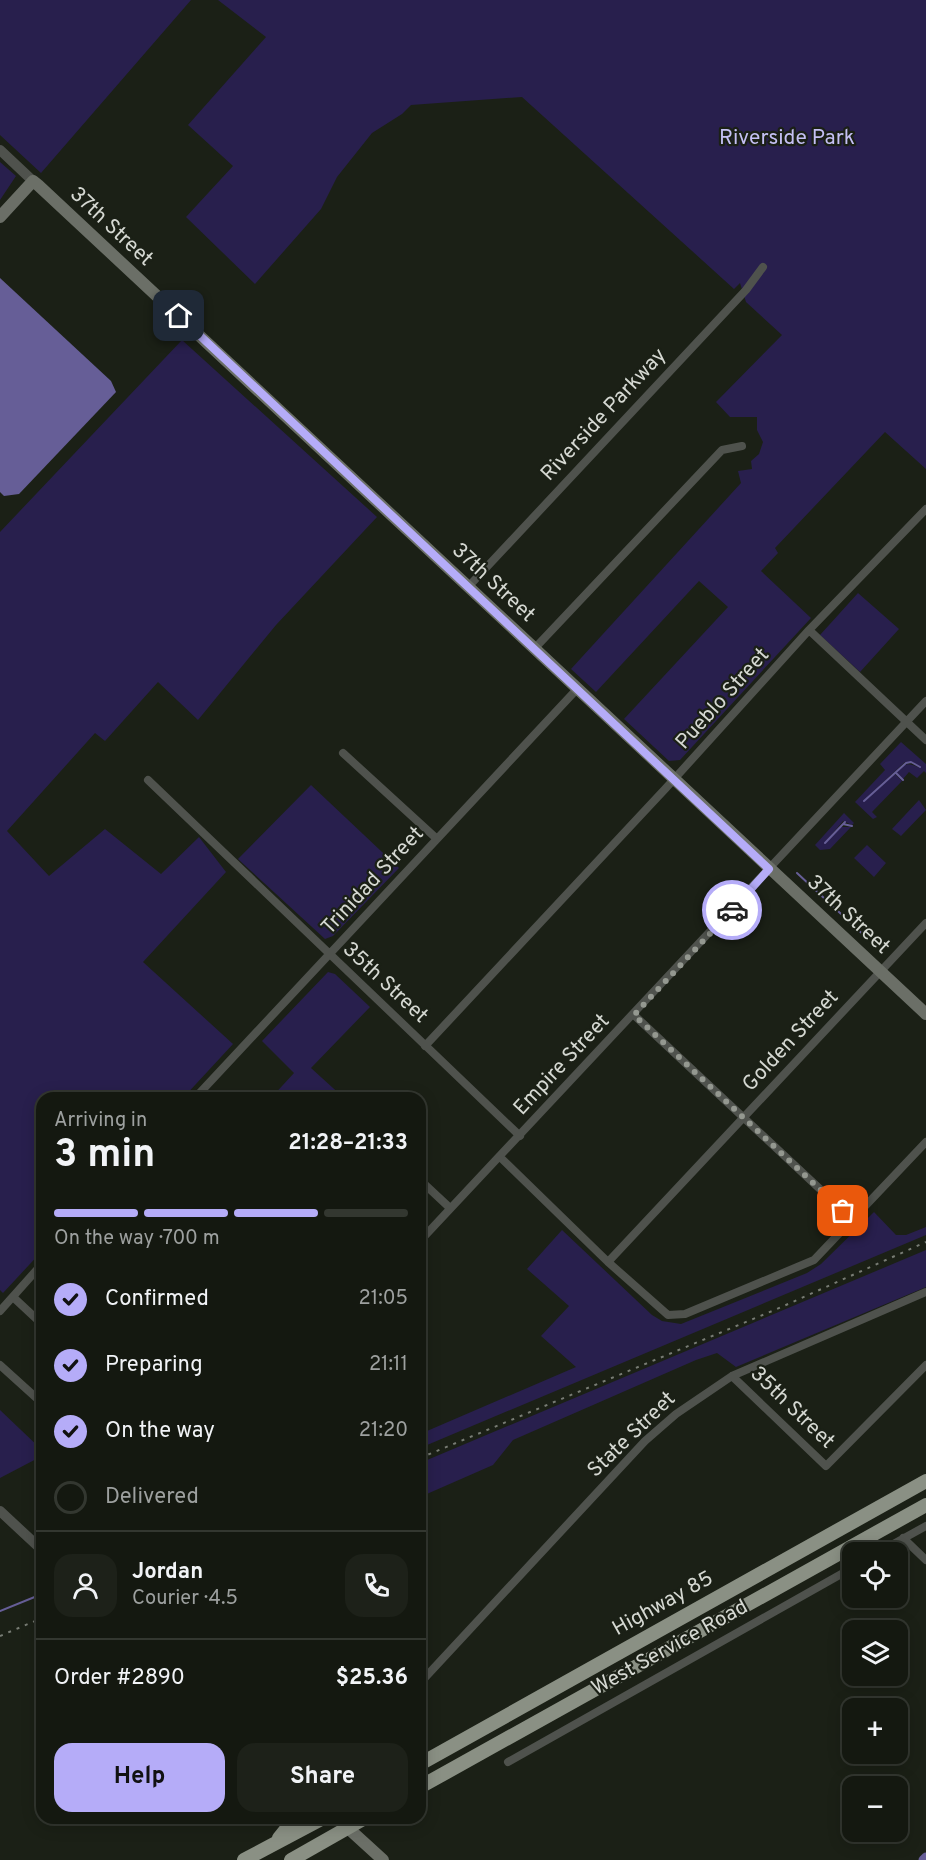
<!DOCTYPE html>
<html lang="en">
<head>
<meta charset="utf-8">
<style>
  body { margin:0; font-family:Overpass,sans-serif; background:#1d2119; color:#f1f3f6; height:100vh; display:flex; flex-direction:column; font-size:22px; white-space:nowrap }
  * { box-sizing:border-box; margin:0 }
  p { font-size:20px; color:#9da09f }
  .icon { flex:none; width:33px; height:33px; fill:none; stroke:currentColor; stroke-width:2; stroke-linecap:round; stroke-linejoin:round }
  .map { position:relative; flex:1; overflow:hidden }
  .panel { position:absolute; left:36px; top:1092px; width:390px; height:732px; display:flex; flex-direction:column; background:#141810; border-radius:18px; box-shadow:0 3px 15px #0003,0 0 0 2px #333730 }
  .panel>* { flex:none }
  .tools { position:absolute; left:842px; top:1542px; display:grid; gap:12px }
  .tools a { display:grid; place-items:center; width:66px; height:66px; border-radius:12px; background:#141810; box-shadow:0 3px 15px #0003,0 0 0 2px #333730; font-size:30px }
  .pin { position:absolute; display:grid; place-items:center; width:51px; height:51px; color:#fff; margin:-26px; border-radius:12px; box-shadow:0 3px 9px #0006 }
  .courier { position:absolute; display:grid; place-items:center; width:60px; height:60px; margin:-30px; border:4px solid #b5acf8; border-radius:50%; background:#fff; color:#222; box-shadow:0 2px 8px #0007 }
  .head em { font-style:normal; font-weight:700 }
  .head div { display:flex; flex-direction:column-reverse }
  .head { display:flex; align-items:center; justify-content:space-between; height:102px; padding:0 18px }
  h1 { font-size:39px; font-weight:700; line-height:45px }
  .bar { display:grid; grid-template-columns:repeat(4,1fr); gap:9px 6px; align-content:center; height:72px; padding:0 18px }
  .bar i { height:8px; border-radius:4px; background:#333730 }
  .bar .current { background:#b5acf8 }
  .bar p { grid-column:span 4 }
  .line { display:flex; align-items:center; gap:15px; padding:0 18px; border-top:2px solid #333730 }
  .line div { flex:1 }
  .round { display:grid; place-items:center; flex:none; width:63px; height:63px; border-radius:18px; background:#1d2119 }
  ol { padding:0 18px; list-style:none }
  li { display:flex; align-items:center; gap:18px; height:66px }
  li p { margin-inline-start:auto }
  li .icon { padding:6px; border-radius:50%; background:#b5acf8; color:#111; stroke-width:4 }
  li:last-child { color:#9da09f }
  li i { width:33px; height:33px; border:3px solid #333730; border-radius:50% }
  .primary-button { display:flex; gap:12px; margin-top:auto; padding:12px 18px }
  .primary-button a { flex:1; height:69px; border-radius:18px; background:#b5acf8; color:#111; font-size:24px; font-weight:700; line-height:69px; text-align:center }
  .primary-button a+a { background:#1d2119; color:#f1f3f6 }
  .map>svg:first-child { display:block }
</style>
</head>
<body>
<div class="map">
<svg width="926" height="1860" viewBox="0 0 926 1860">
  <rect width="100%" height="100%" fill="#1b2016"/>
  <path fill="#281f4d" d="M0,0H191L41,173L0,135Z
    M218,0H926V469L885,432L775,548L778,553L761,571L811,618L680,760L669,761L624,719L728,607L699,581L596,692L571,669L741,483L738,471L752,469L751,461L759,454L763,442L757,430V417H730L716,402L782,335L746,302L740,283L734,289L522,97L411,105L402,114L372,133L337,177L321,209L255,284L186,217L233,166L188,125L266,37Z
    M0,162L16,176L0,200Z
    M182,340L377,517L276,625L198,720L158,682L105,741L95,733L7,831L49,876L105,829L161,874L199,837L226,872L143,962L233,1044L183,1098H42V1251L3,1293L0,1290V532Z
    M858,593L899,629L860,672L820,635Z
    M901,742L926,764V773L924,771L917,778L909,772L903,779L896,772C907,762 908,763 920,768L913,762H905L864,800L895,774L902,781L872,812L877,817L873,819L855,802L885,770L880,764Z
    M311,785L399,868L333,936L325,939L238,859Z
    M919,800L926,810L901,836L892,829Z
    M844,813L854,823L852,825L843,821L824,844L841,827H851L830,849L820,850L815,845Z
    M867,845L886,863L874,877L854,858Z
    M328,972L335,974L370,1007L311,1068L344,1098H271L294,1073L262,1041Z
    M874,1212L896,1235H906L926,1227V1235L420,1448V1434L576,1367L541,1336L569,1306L527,1269L562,1230L652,1315L662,1321L681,1324L807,1273L821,1264Z
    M926,1250V1287L736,1367L717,1353L696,1360L513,1440L493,1465L420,1497V1463Z
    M0,1410L42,1450V1456L0,1478Z"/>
  <path fill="#665e97" d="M0,278L111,381L116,392L19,494L4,496L0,492Z"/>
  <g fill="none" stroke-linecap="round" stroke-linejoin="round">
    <path stroke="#665e97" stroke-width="2" d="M896,773L903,780
      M864,801L906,763L911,762L920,767
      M843,824L852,826
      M825,843L845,822
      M797,873L868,939
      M0,1611L42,1594"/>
    <path stroke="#665e97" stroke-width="9" d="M923,1860L926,1857"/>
    <path stroke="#4f524d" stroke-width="8" d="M469,586L746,290L763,267
      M809,630L926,740
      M535,648L722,450L742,446
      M343,753L437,839
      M148,780L520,1136
      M634,1015L853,1220
      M425,1046L666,788L809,630L926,509
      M195,1098L578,688
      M500,1157L608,1262L668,1315L685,1314L814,1260L926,1142
      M420,1180L450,1208
      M420,1241L926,701
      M608,1262L926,923
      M13,1297L42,1324
      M0,1311L42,1264
      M0,1365L42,1403
      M732,1376L826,1466L926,1365
      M903,1538L926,1560
      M879,1552L926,1526
      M420,1683L645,1441L676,1414L732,1376L926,1292
      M508,1762L852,1568"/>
    <path stroke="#4f524d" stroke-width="10" d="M0,150L33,181
      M0,1511L42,1550"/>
    <path stroke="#6b6f67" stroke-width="12" d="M0,217L33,181L38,185L926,1014
      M337,1818L383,1860"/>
    <path stroke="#8a9084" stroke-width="14" d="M420,1764L926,1481
      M420,1787L926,1505
      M279,1838L295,1818
      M244,1860L323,1818
      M291,1860L365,1818"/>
    <path stroke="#787c74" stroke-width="2" stroke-dasharray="3 6" stroke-linecap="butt" d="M420,1458L777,1309L926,1242
      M0,1636L42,1618"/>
  </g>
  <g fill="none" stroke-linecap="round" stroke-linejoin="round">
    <path stroke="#949890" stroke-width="6" stroke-dasharray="0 10.8" d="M732,910L634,1015L843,1211"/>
    <path stroke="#b5acf8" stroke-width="8" d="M179,316L769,869L732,910"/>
  </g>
  <g text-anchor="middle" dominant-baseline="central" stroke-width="4.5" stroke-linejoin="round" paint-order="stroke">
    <g font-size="21" fill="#c5c0f4" stroke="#1b2016">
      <text x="787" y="138">Riverside Park</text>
    </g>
    <g font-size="21" fill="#d5d8d2" stroke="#1b2016">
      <text transform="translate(111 227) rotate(43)">37th Street</text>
      <text transform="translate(604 415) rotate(-47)">Riverside Parkway</text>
      <text transform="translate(493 583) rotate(43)">37th Street</text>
      <text transform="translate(723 699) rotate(-48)">Pueblo Street</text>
      <text transform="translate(373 881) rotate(-47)">Trinidad Street</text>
      <text transform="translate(848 915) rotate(43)">37th Street</text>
      <text transform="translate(385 983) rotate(43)">35th Street</text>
      <text transform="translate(791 1041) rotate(-47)">Golden Street</text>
      <text transform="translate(562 1065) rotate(-47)">Empire Street</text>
      <text transform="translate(792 1408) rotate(44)">35th Street</text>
      <text transform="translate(632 1435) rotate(-44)">State Street</text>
      <text transform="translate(663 1604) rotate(-29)">Highway 85</text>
      <text transform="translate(670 1648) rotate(-29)">West Service Road</text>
    </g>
  </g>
</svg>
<div class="tools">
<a><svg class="icon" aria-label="locate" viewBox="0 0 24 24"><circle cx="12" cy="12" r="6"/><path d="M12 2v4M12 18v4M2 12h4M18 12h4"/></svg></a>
<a><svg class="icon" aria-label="layers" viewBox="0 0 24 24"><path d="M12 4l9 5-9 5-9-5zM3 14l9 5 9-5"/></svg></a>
<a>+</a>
<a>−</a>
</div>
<div class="pin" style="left:843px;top:1211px;background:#ea580c"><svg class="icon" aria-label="bag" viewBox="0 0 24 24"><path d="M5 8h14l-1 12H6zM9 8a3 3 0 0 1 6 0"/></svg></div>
<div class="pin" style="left:179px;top:316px;background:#1f2937"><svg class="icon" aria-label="home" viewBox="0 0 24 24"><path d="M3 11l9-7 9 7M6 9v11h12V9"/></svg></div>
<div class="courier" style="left:732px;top:910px"><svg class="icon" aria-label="car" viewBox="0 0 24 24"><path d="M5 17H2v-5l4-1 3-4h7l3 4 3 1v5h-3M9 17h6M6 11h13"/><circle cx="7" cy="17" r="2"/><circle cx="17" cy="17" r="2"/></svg></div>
<section class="panel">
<div class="head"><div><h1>3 min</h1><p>Arriving in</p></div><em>21:28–21:33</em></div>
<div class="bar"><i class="current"></i><i class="current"></i><i class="current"></i><i></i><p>On the way · 700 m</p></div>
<ol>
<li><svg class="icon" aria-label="check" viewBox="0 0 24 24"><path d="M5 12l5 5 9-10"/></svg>Confirmed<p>21:05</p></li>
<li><svg class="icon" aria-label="check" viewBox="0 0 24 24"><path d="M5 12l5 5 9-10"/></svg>Preparing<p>21:11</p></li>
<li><svg class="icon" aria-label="check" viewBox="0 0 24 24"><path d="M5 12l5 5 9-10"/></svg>On the way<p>21:20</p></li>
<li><i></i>Delivered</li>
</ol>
<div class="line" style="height:108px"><a class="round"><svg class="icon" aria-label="person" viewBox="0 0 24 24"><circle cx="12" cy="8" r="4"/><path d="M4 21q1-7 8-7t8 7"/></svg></a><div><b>Jordan</b><p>Courier · 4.5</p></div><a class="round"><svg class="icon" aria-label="phone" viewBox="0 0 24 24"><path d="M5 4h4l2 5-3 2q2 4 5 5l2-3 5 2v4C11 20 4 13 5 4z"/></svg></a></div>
<div class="line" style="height:78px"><div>Order #2890</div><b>$25.36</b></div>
<div class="primary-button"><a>Help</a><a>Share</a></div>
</section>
</div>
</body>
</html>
